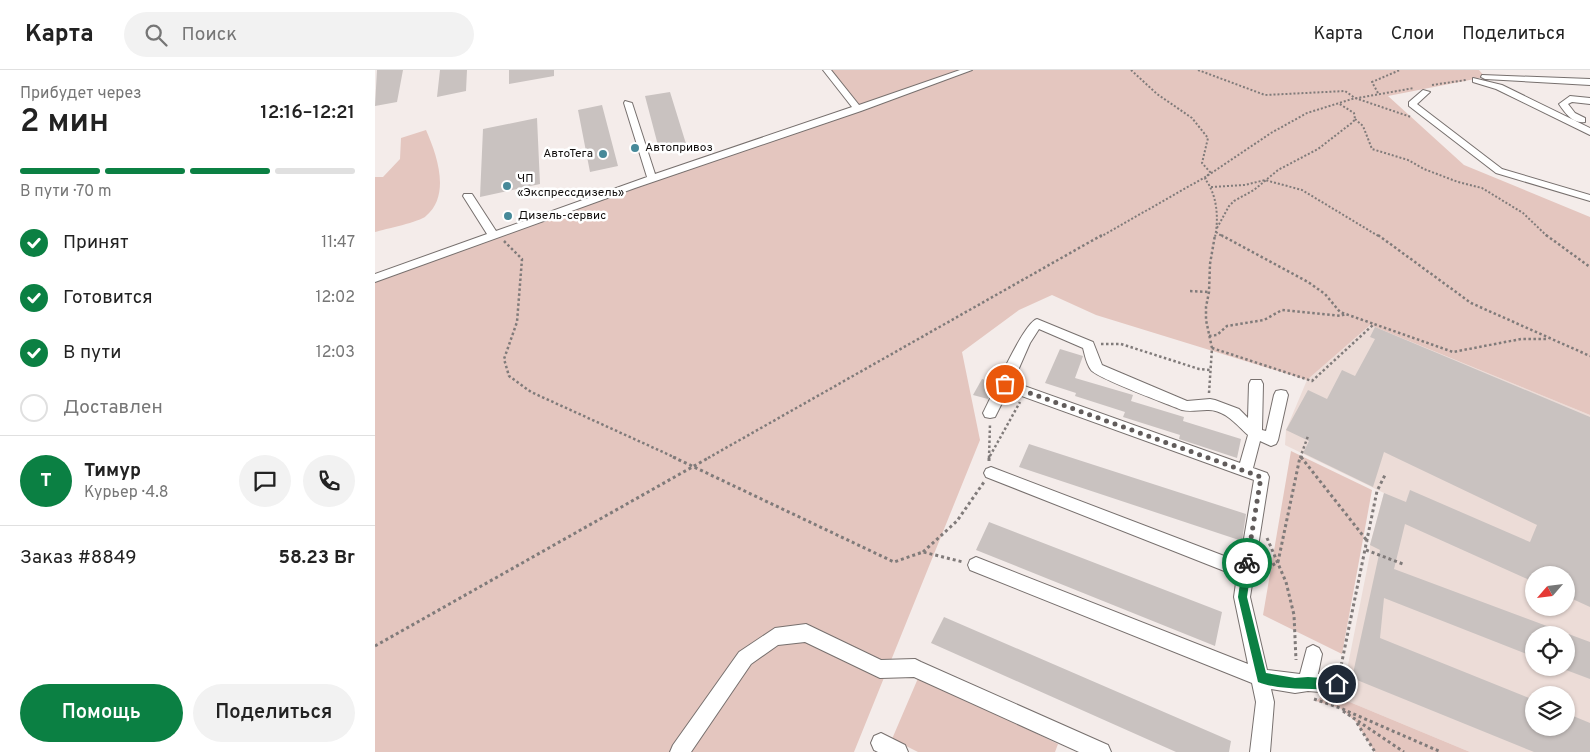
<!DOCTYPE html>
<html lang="ru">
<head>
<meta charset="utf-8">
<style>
  body { margin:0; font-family:Overpass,sans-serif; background:#f2f2f2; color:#222; height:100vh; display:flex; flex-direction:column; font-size:19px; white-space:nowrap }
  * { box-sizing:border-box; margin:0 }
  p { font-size:16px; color:#767676 }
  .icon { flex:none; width:28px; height:28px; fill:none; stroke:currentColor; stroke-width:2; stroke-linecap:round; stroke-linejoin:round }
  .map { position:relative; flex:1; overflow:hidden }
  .details { display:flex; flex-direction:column; background:#fff; width:375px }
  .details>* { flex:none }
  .needle { width:32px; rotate:242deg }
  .buttons { position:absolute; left:1150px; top:496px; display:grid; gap:10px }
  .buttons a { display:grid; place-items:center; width:50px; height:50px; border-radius:50%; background:#fff; box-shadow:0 1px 4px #0004; font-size:25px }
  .pin { position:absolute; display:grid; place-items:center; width:42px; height:42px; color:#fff; margin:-21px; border:2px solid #fff; border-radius:50%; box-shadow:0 1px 5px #0007 }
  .courier { position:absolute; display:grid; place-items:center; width:50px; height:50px; margin:-25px; border:4px solid #0b8043; border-radius:50%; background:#fff; color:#222; box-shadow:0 1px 6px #0007 }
  .summary em { font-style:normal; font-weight:600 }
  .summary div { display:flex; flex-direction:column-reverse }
  .summary { display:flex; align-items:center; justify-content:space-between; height:85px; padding:0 20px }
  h1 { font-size:32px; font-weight:600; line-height:38px }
  .bar { display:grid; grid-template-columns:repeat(4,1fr); gap:8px 5px; align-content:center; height:60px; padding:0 20px }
  .bar i { height:6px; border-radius:4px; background:#e0e0e0 }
  .bar .on { background:#0b8043 }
  .bar p { grid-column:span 4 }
  .line { display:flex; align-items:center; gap:12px; padding:0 20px; border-top:1px solid #e0e0e0 }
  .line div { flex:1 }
  .round { display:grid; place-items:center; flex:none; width:52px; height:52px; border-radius:26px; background:#f2f2f2 }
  ol { padding:0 20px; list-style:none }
  li { display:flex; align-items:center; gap:15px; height:55px }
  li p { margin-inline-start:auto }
  li .icon { padding:5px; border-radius:50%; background:#0b8043; color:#fff; stroke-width:4 }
  li:last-child { color:#767676 }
  li i { width:28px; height:28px; border:2px solid #e0e0e0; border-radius:50% }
  .action { display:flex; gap:10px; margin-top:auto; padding:10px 20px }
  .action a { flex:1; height:58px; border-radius:30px; background:#0b8043; color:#fff; font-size:20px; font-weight:600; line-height:58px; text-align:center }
  .action a+a { background:#f2f2f2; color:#222 }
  header { display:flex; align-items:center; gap:30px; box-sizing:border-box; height:70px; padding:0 25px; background:#fff; border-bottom:1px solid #e0e0e0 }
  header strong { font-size:24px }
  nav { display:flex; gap:28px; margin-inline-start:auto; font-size:18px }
  .search { width:350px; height:45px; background:#f2f2f2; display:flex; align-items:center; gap:12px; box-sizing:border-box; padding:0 18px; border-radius:28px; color:#767676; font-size:19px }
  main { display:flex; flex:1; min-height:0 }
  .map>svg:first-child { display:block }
</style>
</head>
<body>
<header>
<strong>Карта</strong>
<div class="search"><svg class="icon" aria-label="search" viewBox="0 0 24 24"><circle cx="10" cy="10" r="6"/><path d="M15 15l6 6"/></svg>Поиск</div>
<nav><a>Карта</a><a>Слои</a><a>Поделиться</a></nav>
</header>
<main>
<section class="details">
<div class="summary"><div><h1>2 мин</h1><p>Прибудет через</p></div><em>12:16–12:21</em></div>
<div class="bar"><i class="on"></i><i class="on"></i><i class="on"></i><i></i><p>В пути · 70 m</p></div>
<ol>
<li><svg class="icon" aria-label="check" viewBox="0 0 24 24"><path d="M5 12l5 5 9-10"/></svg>Принят<p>11:47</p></li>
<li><svg class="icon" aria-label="check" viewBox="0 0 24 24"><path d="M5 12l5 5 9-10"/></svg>Готовится<p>12:02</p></li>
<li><svg class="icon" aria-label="check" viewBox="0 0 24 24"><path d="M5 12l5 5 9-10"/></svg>В пути<p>12:03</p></li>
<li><i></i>Доставлен</li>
</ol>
<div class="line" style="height:90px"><b class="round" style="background:#0b8043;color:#fff">Т</b><div><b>Тимур</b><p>Курьер · 4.8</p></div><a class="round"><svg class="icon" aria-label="chat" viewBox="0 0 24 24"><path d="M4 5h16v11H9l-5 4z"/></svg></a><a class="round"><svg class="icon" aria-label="phone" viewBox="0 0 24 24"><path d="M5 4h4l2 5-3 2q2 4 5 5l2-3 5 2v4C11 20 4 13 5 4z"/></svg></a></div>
<div class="line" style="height:65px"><div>Заказ #8849</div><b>58.23 Br</b></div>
<div class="action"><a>Помощь</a><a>Поделиться</a></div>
</section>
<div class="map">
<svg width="1215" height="682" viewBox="0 0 1215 682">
  <rect width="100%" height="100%" fill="#f4ecea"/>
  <path fill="#ecdcd7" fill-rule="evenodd" d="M995,255L1215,345V682H1095L965,628L969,615L995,484V475L1009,423L910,375L911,360L932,310ZM1159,505H1191V538H1159ZM1159,565H1191V598H1159ZM1159,625H1191V658H1159Z"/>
  <path fill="#e4c6bf" d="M452,0H1104L1110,7L1013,26L1089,95L1215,147V345L995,255L932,310L721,245L677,225L644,240L587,282L605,370L479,682H0V208L483,39Z
    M51,60C62,85 76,125 51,146C45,152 10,159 0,162V107H8L25,89L26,68Z
    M916,381L997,420L967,584L888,545Z
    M544,606L683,674L680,682H543L517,669Z
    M962,614L969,615L965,628L1095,682H1000L981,652L965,638L941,631Z"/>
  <path fill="#c9c2c0" d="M2,0H28L22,32L0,36Z
    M65,0H92L91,21L62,27Z
    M134,0H179V6L134,14Z
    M295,22L312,77L285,83L270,26Z
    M227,35L243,96L215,102L203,40Z
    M162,48L165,114L105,127L108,59Z
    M1000,257L1215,347V537L1191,526V505H1159V512L1030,454L1019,499L1215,572V609L1191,600V565H1159V587L1009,528L1005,568L1159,630V658H1191V643L1215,653V682H1159L977,608L1005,480L995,475L1009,423L1031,432L1035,420L1155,472L1162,455L1009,382L998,417L928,383L934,371L911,360L933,320L952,329L967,300L980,306L1000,269L995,267Z
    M685,279L708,286L700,308L758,325L756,331L809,347L808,351L866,369L862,388L804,369L805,365L748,347L750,342L700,326L701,323L670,313Z
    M607,309L620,313L613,329L598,325Z
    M654,374L871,444L867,471L644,397Z
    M614,452L847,542L840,576L601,480Z
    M569,547L856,671L854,682H801L556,573Z"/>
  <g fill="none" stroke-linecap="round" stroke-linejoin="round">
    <g stroke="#77706e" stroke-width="2">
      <path id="minor" d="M448,0H456L484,35L585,0H597L486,41L260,118L0,212V204L112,164L88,126L89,124H97L121,161L272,107L249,33L250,31L257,33L280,104L477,37Z
        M1107,5L1215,9V15L1110,9L1106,7Z
        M1098,8L1127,15L1215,58V65L1121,19L1098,12Z
        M1048,20L1055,22L1042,34L1127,99L1215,125V131L1121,103L1034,36V32Z
        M1195,26L1215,28V34L1197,32L1193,34L1200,43L1210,48V52C1198,54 1190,43 1184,34Z
        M662,249L718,272L727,295L812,331L835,329L840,330L864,339L873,348L874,314L876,310H886L888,314L887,360L891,361L899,325L901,321L906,320L911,321L913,325L903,370L901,374L896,376L885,371L878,398L892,403L894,407L875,527L892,600L925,604L932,578L938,575L944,578L947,584L943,604L969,606L975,609L978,615L975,621L969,624L933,621L920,623L896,619L899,632L895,682H875L881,632L877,613L595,500L593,495L595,490L601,487L873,594L859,527L862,506L611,407L609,403L611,399L616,397L865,492L879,410L633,321L620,347L615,348L610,347L608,343C617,326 648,253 662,249ZM664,259L708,278C710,285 711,293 716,300C723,309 793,334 807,340C815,342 823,340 832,340C849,339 861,354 873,365L865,393L638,312L655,273Z
        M431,554L506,590L540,589L546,592L733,675L736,682H704L539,607L505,608L430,572L403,575L376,594L316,682H295L298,675L364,582L400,558Z
        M506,663L530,675L533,682H503L499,680L496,673L499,666Z"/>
    </g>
    <path stroke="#807b7a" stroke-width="2" stroke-dasharray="2 2" stroke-linecap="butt" d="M756,0L782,24L817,48L833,68L827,93L835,102L830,109C842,124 844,148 840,167
      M823,0L890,25L970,21L980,28L1036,47
      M1057,15L1091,10
      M1003,23L997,12L1025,0
      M980,49L988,56L997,79L1033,90L1049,99L1083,112L1107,118L1148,143L1173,167
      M836,117L870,115L890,110L927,120L1005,167
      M842,158L854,136L859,131L879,120L903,100L943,79L978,52L980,49L979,43L963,33
      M841,162L848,167
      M725,167L832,106L896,63L932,43L977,29L1039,18"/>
    <path stroke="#807b7a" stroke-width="2.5" stroke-dasharray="2.5 2.5" stroke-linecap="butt" d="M846,165L933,212L950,224L965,242L999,254
      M1003,165L1096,233L1215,286
      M1171,165L1215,197
      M129,171L147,189L142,252L129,289L134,306L156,322L301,388
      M815,221L834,222
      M834,266L842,265L852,256L889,250L907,240L966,246L970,244
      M726,274H746L824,299L835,300
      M837,278L937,311L999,254L1078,282L1146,269H1173
      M834,323L837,278L831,250V237L834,222L835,194L840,165
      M615,386L645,332
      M926,386L927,388
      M333,388L727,165
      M614,388L615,354
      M925,388L933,366"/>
    <path stroke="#807b7a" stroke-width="3" stroke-dasharray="3 3" stroke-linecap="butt" d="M298,387L519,492L548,482L588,492
      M926,387L993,472
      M614,391V387
      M892,468L911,512L919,545L921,590
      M991,480L1028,494
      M548,482L582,451L609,412
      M887,501L903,492L925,387
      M0,576L335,387
      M965,601L1002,421L1011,403
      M939,629L965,638L1066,682
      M968,641L1029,682
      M982,653L1000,682"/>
    <use href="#minor" fill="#fff" fill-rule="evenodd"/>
  </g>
  <path fill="#0b8043" d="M872,488L877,493L872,527L891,603L920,608L933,607L962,609L966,610L968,614L966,618L962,620C938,618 905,621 883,612L863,527L868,493Z"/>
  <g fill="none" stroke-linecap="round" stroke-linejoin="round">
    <path stroke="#615c5b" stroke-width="5" stroke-dasharray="0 9" d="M630,314L886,407L872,493"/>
  </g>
  <g fill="#468999" stroke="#fff" stroke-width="2">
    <circle cx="260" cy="78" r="5"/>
    <circle cx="228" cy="84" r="5"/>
    <circle cx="132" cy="116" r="5"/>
    <circle cx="133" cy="146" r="5"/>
  </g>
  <g text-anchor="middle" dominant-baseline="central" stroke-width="5" stroke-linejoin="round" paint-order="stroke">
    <g font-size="12" fill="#120f0e" stroke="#fff" text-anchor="start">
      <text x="270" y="78">Автопривоз</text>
      <text x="218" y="84" text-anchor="end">АвтоТега</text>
      <text x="142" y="109">ЧП<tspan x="142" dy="14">«Экспрессдизель»</tspan></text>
      <text x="143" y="146">Дизель-сервис</text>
    </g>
  </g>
</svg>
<div class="buttons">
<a><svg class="needle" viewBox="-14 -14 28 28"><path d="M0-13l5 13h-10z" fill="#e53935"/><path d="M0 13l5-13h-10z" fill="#767676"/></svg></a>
<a><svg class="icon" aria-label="locate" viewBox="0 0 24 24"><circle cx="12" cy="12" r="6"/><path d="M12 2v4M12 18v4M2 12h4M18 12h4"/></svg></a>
<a><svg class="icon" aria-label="layers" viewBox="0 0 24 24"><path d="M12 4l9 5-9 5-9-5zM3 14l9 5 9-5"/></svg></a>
</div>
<div class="pin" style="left:630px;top:314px;background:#ea580c"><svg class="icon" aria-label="bag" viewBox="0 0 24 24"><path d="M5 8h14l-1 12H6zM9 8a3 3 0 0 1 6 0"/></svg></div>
<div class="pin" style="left:962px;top:614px;background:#1f2937"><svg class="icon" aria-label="home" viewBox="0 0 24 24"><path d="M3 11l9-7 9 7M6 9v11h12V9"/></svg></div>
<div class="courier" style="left:872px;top:493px"><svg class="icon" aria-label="bike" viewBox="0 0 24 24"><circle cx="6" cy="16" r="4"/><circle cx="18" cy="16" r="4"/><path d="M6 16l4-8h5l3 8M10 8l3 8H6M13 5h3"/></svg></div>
</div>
</main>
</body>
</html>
